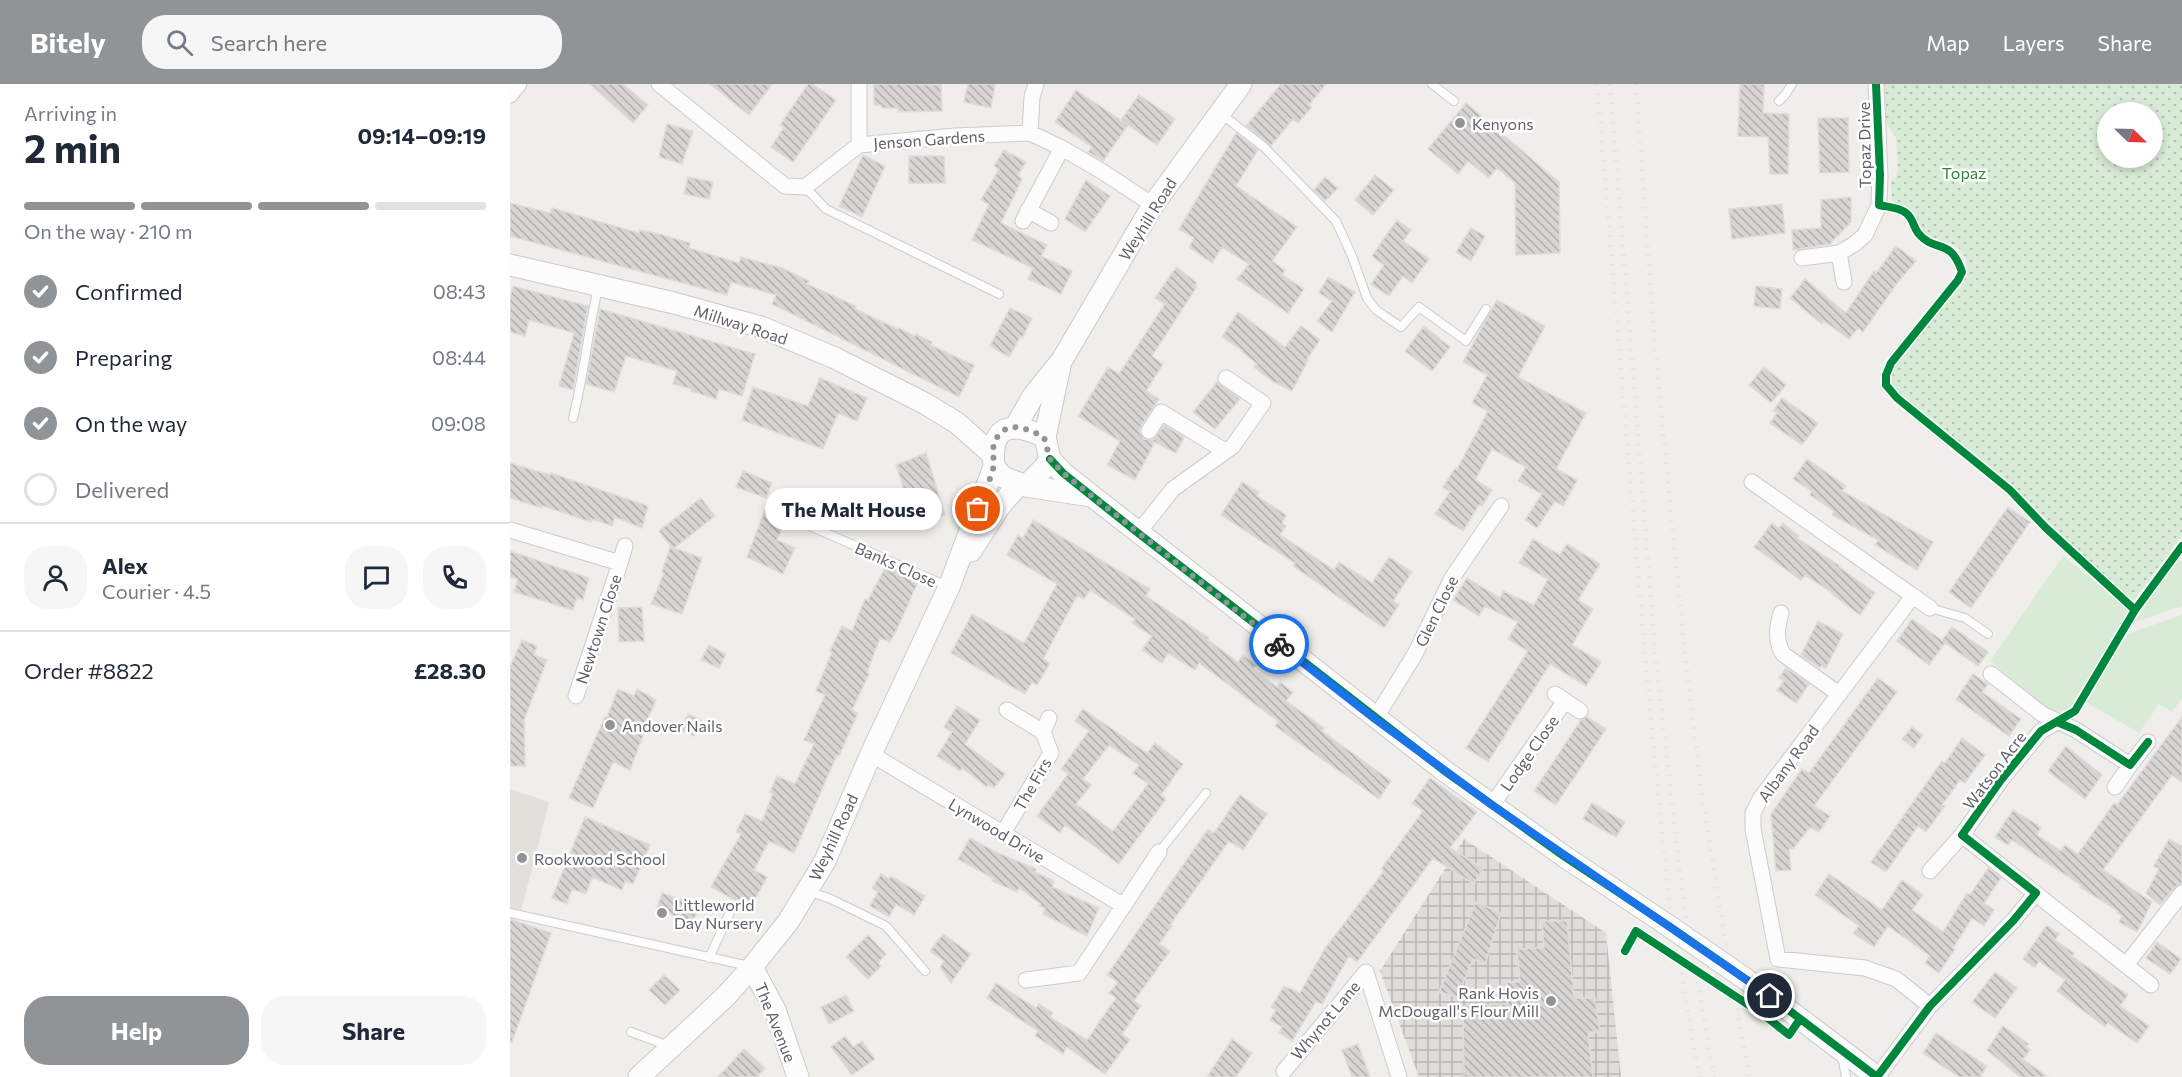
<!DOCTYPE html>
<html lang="en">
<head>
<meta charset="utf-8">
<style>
  body { margin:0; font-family:Commissioner,sans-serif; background:#f6f6f7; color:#1f2937; height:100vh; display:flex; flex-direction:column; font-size:22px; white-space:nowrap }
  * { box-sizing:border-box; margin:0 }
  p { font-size:20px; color:#747a83 }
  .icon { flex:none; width:33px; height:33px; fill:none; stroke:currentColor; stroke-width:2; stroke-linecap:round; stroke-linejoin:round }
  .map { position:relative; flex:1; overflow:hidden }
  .drawer { display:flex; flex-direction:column; background:#fff; width:510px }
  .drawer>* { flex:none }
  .needle { width:39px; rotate:113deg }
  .tools { position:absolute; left:1587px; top:18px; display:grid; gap:12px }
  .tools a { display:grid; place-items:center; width:66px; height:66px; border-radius:50%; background:#fff; box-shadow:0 3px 9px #0003; font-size:30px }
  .pin { position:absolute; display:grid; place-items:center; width:51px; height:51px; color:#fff; margin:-26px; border:3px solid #fff; border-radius:50%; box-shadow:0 2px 6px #0007 }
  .courier { position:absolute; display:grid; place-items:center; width:60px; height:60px; margin:-30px; border:4px solid #1a73e8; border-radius:50%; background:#fff; color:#222; box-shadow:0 2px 8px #0007 }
  .bubble { position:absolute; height:42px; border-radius:21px; background:#fff; box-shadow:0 3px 9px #0003; font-size:20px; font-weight:700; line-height:42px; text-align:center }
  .overview em { font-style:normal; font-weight:700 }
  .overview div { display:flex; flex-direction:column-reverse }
  .overview { display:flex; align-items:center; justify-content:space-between; height:102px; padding:0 24px }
  h1 { font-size:39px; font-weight:700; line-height:45px }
  .bar { display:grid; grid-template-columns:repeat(4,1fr); gap:9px 6px; align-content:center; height:72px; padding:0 24px }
  .bar i { height:8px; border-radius:4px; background:#e0e1e3 }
  .bar .active { background:#919496 }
  .bar p { grid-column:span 4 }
  .line { display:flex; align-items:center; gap:15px; padding:0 24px; border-top:2px solid #e0e1e3 }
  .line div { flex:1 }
  .round { display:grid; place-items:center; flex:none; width:63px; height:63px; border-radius:24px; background:#f6f6f7 }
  ol { padding:0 24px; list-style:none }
  li { display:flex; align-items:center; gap:18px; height:66px }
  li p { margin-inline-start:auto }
  li .icon { padding:6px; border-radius:50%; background:#919496; color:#fff; stroke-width:4 }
  li:last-child { color:#747a83 }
  li i { width:33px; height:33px; border:3px solid #e0e1e3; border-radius:50% }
  .action { display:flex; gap:12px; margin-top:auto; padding:12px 24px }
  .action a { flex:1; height:69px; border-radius:24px; background:#919496; color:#fff; font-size:24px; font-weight:700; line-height:69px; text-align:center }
  .action a+a { background:#f6f6f7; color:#1f2937 }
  header { display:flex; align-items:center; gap:36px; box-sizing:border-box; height:84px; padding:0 30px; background:#919496; color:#fff }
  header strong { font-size:28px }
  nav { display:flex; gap:33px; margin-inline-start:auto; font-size:21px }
  .search { width:420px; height:54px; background:#f6f6f7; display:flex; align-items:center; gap:15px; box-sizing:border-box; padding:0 21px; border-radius:24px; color:#747a83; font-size:22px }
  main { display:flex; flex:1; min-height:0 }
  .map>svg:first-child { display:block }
</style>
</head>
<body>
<header>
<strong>Bitely</strong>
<div class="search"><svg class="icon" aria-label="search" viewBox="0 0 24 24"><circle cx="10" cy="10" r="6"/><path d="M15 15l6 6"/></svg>Search here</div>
<nav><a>Map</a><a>Layers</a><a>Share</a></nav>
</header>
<main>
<section class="drawer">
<div class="overview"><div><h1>2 min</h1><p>Arriving in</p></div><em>09:14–09:19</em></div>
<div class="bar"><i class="active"></i><i class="active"></i><i class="active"></i><i></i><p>On the way · 210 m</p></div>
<ol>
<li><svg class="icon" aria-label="check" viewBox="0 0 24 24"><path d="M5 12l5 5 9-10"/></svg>Confirmed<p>08:43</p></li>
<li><svg class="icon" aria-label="check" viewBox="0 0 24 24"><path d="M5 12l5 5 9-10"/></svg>Preparing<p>08:44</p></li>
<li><svg class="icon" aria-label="check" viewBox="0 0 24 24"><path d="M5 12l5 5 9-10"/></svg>On the way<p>09:08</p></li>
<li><i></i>Delivered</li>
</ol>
<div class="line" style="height:108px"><a class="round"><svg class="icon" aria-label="person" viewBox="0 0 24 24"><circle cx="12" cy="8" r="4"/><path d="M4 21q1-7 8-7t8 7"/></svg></a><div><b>Alex</b><p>Courier · 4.5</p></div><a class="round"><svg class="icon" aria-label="chat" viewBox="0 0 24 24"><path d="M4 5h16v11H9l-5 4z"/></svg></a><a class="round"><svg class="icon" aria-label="phone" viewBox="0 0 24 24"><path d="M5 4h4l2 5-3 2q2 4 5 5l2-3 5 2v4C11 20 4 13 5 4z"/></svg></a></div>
<div class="line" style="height:78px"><div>Order #8822</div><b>£28.30</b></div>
<div class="action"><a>Help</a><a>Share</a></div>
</section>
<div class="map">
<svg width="1672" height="993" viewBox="0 0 1672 993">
  <defs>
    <pattern id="industrial-grid" width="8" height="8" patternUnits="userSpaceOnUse" patternTransform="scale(1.5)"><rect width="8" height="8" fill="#dfddda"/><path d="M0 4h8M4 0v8" fill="none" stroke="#b8b7b5"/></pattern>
    <pattern id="park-dots" width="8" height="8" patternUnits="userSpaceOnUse" patternTransform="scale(1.5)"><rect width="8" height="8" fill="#d8ebd6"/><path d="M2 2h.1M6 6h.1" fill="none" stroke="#b2c2b1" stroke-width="1.8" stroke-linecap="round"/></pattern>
    <pattern id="building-back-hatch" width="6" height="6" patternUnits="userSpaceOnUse" patternTransform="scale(1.5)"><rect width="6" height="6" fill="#d6d5d3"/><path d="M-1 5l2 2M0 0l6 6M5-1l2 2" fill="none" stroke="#b1b0af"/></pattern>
  </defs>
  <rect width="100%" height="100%" fill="#efeeea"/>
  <path fill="url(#industrial-grid)" d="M954,755L1096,849L1111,993H909L870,887Z"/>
  <path fill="#e2e0da" d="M0,705L39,718L10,831L0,830Z"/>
  <path fill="#d8ebd6" d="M1553,472L1620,525L1558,628L1540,627L1480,577Z
    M1667,474L1672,478V522L1622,539L1630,524Z
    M1672,531V614L1662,628L1649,620L1629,649L1576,618L1617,550Z"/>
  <path fill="url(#park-dots)" fill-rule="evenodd" d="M1372,0H1672V451L1622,519L1510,409L1471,375L1398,318L1388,310L1382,302V292L1388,274L1453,200C1460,186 1458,166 1441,160C1431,156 1423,156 1415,149C1398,133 1413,128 1382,118L1381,97L1387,92L1388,86L1386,54L1377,40L1372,39ZM1598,28H1642V74H1598Z"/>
  <path fill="url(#building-back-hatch)" stroke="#deddd9" stroke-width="1.5" fill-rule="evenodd" d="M80,0H113L138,21L123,39Z
    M200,0H262L239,31Z
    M298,0H302L326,16L283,78L261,63L274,44L270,41Z
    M364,0L431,1L432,27L388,28V24H372L371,21H364Z
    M458,0H485L481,24L454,18Z
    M771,0H816L799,21L802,23L788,39L783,35L761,62L736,42Z
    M1230,0H1254L1253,29L1279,30L1278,90H1260L1258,53L1228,52Z
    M566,6L618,41L593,77L578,68L582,63L545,38Z
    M629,11L665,35L647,61L611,36Z
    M956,19L1049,98L1050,169L1006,171L1005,99L987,84L979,94L958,77L948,90L918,65Z
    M1308,34H1338L1339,88L1310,89Z
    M157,40L183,47L172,80L149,73Z
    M726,49L748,66L726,102L787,143L762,177L775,186L772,191L794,205L778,229L727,195L739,180L712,163L702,179L679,163L684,154L669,145Z
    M494,66L516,78L508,91L512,95L491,139L537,161L531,172L562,187L551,210L518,195L523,184L462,156L479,120L471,116L489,85L484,82Z
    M353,71L375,82L352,133L329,122Z
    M399,72H434L435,99H399Z
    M865,91L884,106L863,131L845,116Z
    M178,93L203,98L199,115L174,110Z
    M815,93L828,104L815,117L804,106Z
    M576,96L600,112L575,148L555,135Z
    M1341,113V138L1320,160L1283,166L1282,146L1311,144V116Z
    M0,119L40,129L42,124L129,149L130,146L153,151L180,159L179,164L229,179L231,173L272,184L299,197L297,200L346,222L345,225L388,245L389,244L405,252L406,250L422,258L420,261L464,281L449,313L262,220L266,211L221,198L217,211L0,152Z
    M1272,120L1275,149L1222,155L1219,125Z
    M887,136L901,146L893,157L919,175L902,199L893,192L879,212L861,200L874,181L862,172Z
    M961,144L975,152L961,177L946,168Z
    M1386,162L1406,177L1388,198L1353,248L1348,244L1339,255L1314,237L1312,240L1280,214L1295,195L1336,229L1364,187L1366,189Z
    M666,183L686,198V204L642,272L653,280L636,307L649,315L631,342L629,347L634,355L643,356L654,341L674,353L666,369L645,358L625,396L597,381L610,357L568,332L598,283L609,290L655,220L645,214Z
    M818,193L845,208L822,248L807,237L822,217L809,209Z
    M3,202L78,222L63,306L49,302L64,249L19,236L15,252L0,248V213Z
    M1246,202L1272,205L1270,225L1244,222Z
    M987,216L1035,242L1008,293L1076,329L1046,385L1067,396L1053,422L1045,417L1027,444L1015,436L1032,410L1008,397L1016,383L982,365L965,396L982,406L972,422L969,421L953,447L925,430L940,408L933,403L945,384L947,385L978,327L962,319L977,291L953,278Z
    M500,224L522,234L513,253L511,252L499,273L480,262Z
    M90,225L245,270L232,312L209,305L206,315L181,307L182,305L163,300L167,287L116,272L104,308L76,300Z
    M728,228L775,263L791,242L810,256L797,275L798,276L782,307L762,297L744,283L747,280L731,267L732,266L712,253Z
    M914,242L940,263L922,287L895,267Z
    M1254,283L1276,301L1261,319L1239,301Z
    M310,294L357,314L347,337L328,329L313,365L232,336L243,303L298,322Z
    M707,298L730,315L705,345L683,328Z
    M1272,314L1308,339L1292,361L1260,339L1267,329L1263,327Z
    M416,369L435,431L405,440L386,381Z
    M1297,375L1336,402L1332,407L1423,458L1407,486L1365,461L1368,456L1322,431L1324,427L1300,411L1302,407L1283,395Z
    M0,379L40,391L41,389L138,422L132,444L105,433L102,442L82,435L81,438L33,422L32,424L0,414Z
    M233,387L262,399L256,414L226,403Z
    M732,398L749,408L747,412L776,431L772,439L776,442L770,451L824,486L829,478L862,499L879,473L902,488L883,517L889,521L874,544L783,482L785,479L711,431Z
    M191,414L205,432L164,464L192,474L172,530L141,520L154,489L152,488L160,463L162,464L149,447Z
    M258,418L280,428L267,456L285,464L273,490L237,473Z
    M1498,423L1520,438L1461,524L1439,508Z
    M523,436L640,505L636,512L699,554L698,556L728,578L733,571L746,581L743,585L767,603L770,598L783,608L776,617L814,644L812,647L881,697L869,715L765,642L768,637L689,579L685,586L658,569L652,579L632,566L642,552L622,539L625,535L580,506L574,515L567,512L533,575L540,579L527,601L522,598L515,610L441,569L462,530L514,559L547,500L497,471L508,451L513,454Z
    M1262,439L1269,444L1273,439L1289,452L1287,454L1330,482L1329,483L1365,509L1350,531L1323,511L1324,510L1295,491L1291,496L1244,463Z
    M1023,455L1050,471L1057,460L1090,480L1068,516L1083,525L1062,561L1091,578L1076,602L1040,580L978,678L956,664L1018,567L998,555L1008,538L975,522L969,532L943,516L957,494L990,514L993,507L1024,521L1038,495L1009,479Z
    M0,467L79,494L73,516L67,513L63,526L4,508L8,495L0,493Z
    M376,482L409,496L387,545L380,558L370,554L357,588L359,590L342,626L348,629L329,672L327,671L284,769L259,757L244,786L257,793L241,822L227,815L226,817L201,803L231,750L226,748L235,730L252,737L263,709L260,708L267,692L285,700L304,660L294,656L315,611L306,607L322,568L320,567L332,542L342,547L355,515L358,516Z
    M132,523L134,557L109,558L108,524Z
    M1402,535L1432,556L1442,543L1478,568L1468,582L1435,559L1419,581L1387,557Z
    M1308,537L1333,550L1316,584L1311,582L1310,584L1291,571Z
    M12,556L27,562L24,571L37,576L14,636L15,682H0V583Z
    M199,561L216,570L209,584L191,576Z
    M1276,584L1299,600L1286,619L1267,606L1274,597L1269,594Z
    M1463,590L1478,600L1472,608L1511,635L1499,652L1446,615Z
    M1368,594L1387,608L1304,722L1320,732L1309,748L1300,743L1284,764L1279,765L1281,786L1266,787L1261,730L1292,685L1299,689Z
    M108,605L124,612L127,605L146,616L131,650L133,652L120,686L103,678L83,724L59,714L81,664L95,633H97Z
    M447,622L470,636L455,660L495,690L484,704L479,700L477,703L452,684L450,687L427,672L442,648L434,643Z
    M573,625L637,669L645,659L673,680L651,711L656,715L609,780L555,741L550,749L527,732L558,690L551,685L579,647L565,637ZM599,661L629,681L623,689L638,700L603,747L566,720L581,701L573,695Z
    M178,630L191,636L184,652L170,646Z
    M1077,633L1096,645L1046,721L1024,707L1071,636Z
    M1672,633V698L1662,691L1593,786L1642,818L1627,848L1609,838L1612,832L1607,829L1608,827L1570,803L1571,801L1502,756L1498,761L1485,753L1503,726L1531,743L1527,751L1551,767L1555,761L1568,770L1604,719L1607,721Z
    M1402,643L1413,651L1404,664L1392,655Z
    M1452,654L1475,671L1455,699L1450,696L1432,721L1435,722L1416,748L1408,742L1376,788L1361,778L1432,677L1435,679Z
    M1556,662L1592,691L1575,715L1538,687Z
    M920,694L967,728L940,764L973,784L964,800L923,774L847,878L839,872L812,920L806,917L782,957L769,949L772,943L760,936L766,926L761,923L774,902L790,909L814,866L874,787L871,785L913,727L902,719Z
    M730,711L757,730L733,766L719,757L660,841L662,842L649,860L660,867L624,917L631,922L612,950L620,956L595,990L557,963L553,970L525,952L528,947L477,914L486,899L526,924L529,920L543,929L540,933L577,956L606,914L599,909L608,898L597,891L698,745L704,749Z
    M1082,719L1115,738L1106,753L1073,735Z
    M75,733L140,761L123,800L115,797L112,806L82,793L76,810L62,805L57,820L42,814Z
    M460,754L486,768L526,785L525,788L544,797L542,803L589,824L577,852L533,830L535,824L529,822L531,820L509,804L507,808L482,797L484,795L448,775Z
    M1659,755L1672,762V799L1665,803L1650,821L1636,809L1649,785L1644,782Z
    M1478,784L1491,794L1474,819L1484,826L1474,842L1462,834L1443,864L1445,865L1429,889L1415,879L1420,872L1378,842L1364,863L1343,849L1349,842L1305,811L1319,790L1372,826L1392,796L1413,811L1402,826L1433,848L1457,809L1460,811Z
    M371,790L379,795L381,792L415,812L404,831L386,820L379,833L360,822L368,808L362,804Z
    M152,809L190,822L182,840L147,824Z
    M966,818L991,829L975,880L963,875L947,913L929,908Z
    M0,835L41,849L2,958H0Z
    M1032,837H1057L1064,914H1085L1090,948H1078L1083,993H954L953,922L997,920V898H1010L1007,865L1034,864Z
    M1537,841L1549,850L1545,856L1564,869L1562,872L1618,911L1610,922L1639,942L1627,959L1598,939L1595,943L1547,907L1555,896L1529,877L1525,884L1513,875Z
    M433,850L461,870L441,899L430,883L434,877L420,867Z
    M358,851L376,870L368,879L371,882L358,895L336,873Z
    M1647,858L1671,875L1660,890L1636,874Z
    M1485,888L1507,904L1485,934L1462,918Z
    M154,891L170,906L155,921L139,906Z
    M336,911L344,927L319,940L311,923Z
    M1493,942L1519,960L1516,963L1520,966L1513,975L1538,993H1510L1477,966Z
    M1426,949L1477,982L1470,993H1449L1413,969Z
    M335,952L343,963L352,957L365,975L342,991L321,963Z
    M722,955L742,969L726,993H697Z
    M848,960L860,993H842L832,966Z
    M234,965L255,984L247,993H208Z"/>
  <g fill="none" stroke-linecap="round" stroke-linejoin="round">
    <g stroke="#cbcccc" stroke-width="10">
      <path id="lane" d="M922,0L944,17
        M1269,17L1275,11L1282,0
        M710,29L754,63L826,137L842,172L857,214L866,226L891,243L909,223L956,257L976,225
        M295,103L316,125L489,210
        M63,334C74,291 78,247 88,204
        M300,442L437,502
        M1420,524L1455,534L1478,550
        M649,768L696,709
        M298,807L321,815L376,842L415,887
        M0,829L239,882
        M199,874L223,822
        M121,948L159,962
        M1332,971L1336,993"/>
    </g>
    <g stroke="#cbcccc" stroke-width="17">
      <path id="street" d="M149,0L275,102L295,103L349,61L445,52L520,49L552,64L593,88L643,121
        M0,11L9,0
        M520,49L522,13L526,0
        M349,61V0
        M518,126L541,139
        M513,137L552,64
        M1329,169L1334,198
        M1292,174L1329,169L1343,161L1355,151L1369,121L1370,91L1366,0
        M639,347L651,328L715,367
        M1242,398L1403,512L1250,715L1243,729V745L1268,875L1355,884L1386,895L1420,922
        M0,446L110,479L66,612
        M628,449L663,405L723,362L753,319L716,294
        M110,479L115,462
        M1403,512L1420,524
        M1271,529C1267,544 1265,556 1273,570L1329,610
        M1481,590L1532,630L1566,646L1620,681L1638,658
        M1045,610L1070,627
        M497,626L533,648L539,634
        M865,635L905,570L942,494L991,422
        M1547,638L1531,647L1491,696L1452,751L1641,901
        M361,670L614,822
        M1605,703L1620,681
        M982,721L1055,617
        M493,749L541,669L533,648
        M1420,787L1452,751
        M1616,881L1672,809
        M516,896L569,889L649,768
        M774,987L856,888L889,993
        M1367,993L1420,922L1503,837L1526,809"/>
    </g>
    <g stroke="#cacacb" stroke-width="23">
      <path id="secondary" d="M0,181L164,219L251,243L325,274L416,320L447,339L483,371
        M506,342L523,312L552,276L643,121L731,0
        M540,375L553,389L582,412L936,688L1055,773L1156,840
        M484,383L493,393L516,402L534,384L540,375L535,353L550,282
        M516,402L581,412
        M461,467L489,423L509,400
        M242,883L265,926L288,993
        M1260,912L1367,993
        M129,993L216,912L242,883L278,838L315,777L361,670L439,503L484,383C480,340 501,337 535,353"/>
    </g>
    <use href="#lane" stroke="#fdfcfc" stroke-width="8"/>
    <use href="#street" stroke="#fdfcfc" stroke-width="15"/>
    <use href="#secondary" stroke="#fdfcfc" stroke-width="21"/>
    <path stroke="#e4e4e4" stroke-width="4.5" stroke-dasharray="1.5 8" stroke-linecap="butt" d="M1087,0L1136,583L1158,808L1189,993
      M1100,0L1146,577L1172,807L1204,993
      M1126,0L1144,252L1173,552L1191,705L1213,843L1239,993"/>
    <g stroke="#cacacb" stroke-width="23" stroke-linecap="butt">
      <path id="secondary-bridge" d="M1156,840L1260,912"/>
    </g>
    <use href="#secondary-bridge" stroke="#fdfcfc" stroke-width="21"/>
    <g stroke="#fff" stroke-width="11">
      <path id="cycleway" d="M1366,0L1370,91L1369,121C1377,123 1389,123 1396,129C1403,134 1403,142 1408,149C1425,170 1440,152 1452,188L1448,196L1381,279L1376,291V301L1387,314L1500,406L1535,443L1625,526L1565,627L1531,647L1491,696L1452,751L1526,809L1503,837L1420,922L1367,993
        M540,375L553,389L628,449L936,688L1055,773L1156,840L1260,912L1367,993
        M1625,526L1672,462
        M1547,638L1566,646L1620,681L1638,658
        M1115,867L1126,847L1254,931L1279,951L1290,935"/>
    </g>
    <use href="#cycleway" stroke="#00873e" stroke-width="8"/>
  </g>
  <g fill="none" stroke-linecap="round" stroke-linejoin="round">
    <path stroke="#919496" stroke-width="6" stroke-dasharray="0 10.8" d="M468,425C473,412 479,399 483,385C485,376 481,366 485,357C496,334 518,345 534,353L540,375L553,389L769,560"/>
    <path stroke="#1a73e8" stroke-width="8" d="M769,560L865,635L982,721L1260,912"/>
  </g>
  <g fill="#919496" stroke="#fff" stroke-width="2">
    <circle cx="950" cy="39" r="6"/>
    <circle cx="100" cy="641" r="6"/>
    <circle cx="12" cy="774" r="6"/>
    <circle cx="152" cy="829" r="6"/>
    <circle cx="1041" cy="917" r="6"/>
  </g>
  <g text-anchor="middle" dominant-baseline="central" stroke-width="5" stroke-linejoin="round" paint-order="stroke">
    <g font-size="16" fill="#5f6368" stroke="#fff" text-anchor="start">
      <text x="962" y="39">Kenyons</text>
      <text x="112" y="641">Andover Nails</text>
      <text x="24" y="774">Rookwood School</text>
      <text x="164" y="820">Littleworld<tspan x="164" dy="18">Day Nursery</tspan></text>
      <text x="1029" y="908" text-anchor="end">Rank Hovis<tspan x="1029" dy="18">McDougall's Flour Mill</tspan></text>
    </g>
    <g font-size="16" fill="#5f6368" stroke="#fff">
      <text transform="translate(419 55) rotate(-4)">Jenson Gardens</text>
      <text transform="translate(1354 61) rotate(-91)">Topaz Drive</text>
      <text transform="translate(637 135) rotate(-58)">Weyhill Road</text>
      <text transform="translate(231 240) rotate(18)">Millway Road</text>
      <text transform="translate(386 480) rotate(24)">Banks Close</text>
      <text transform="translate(926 527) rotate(-64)">Glen Close</text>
      <text transform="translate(88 545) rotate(-72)">Newtown Close</text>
      <text transform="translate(1019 669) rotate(-55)">Lodge Close</text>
      <text transform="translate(1278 679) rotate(-54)">Albany Road</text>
      <text transform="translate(1484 686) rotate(-53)">Watson Acre</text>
      <text transform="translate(522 700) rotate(-60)">The Firs</text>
      <text transform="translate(487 746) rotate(31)">Lynwood Drive</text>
      <text transform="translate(323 753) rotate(-65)">Weyhill Road</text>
      <text transform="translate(815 936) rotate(-50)">Whynot Lane</text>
      <text transform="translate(266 938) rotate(68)">The Avenue</text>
    </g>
    <g font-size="16" fill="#348238" stroke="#fff">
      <text x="1454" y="88">Topaz</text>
    </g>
  </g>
</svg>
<div class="tools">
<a><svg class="needle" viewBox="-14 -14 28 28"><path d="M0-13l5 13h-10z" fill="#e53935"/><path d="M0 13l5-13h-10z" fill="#747a83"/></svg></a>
</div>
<div class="pin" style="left:468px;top:425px;background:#ea580c"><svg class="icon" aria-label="bag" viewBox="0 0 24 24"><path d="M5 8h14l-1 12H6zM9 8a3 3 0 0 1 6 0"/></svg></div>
<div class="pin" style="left:1260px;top:912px;background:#1f2937"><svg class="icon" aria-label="home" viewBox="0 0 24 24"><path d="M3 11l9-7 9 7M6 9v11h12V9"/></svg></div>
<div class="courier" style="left:769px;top:560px"><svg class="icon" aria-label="bike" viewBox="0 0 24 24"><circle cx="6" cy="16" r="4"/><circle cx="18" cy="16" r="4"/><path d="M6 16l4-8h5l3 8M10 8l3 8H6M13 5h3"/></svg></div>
<div class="bubble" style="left:255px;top:404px;width:177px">The Malt House</div>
</div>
</main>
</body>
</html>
